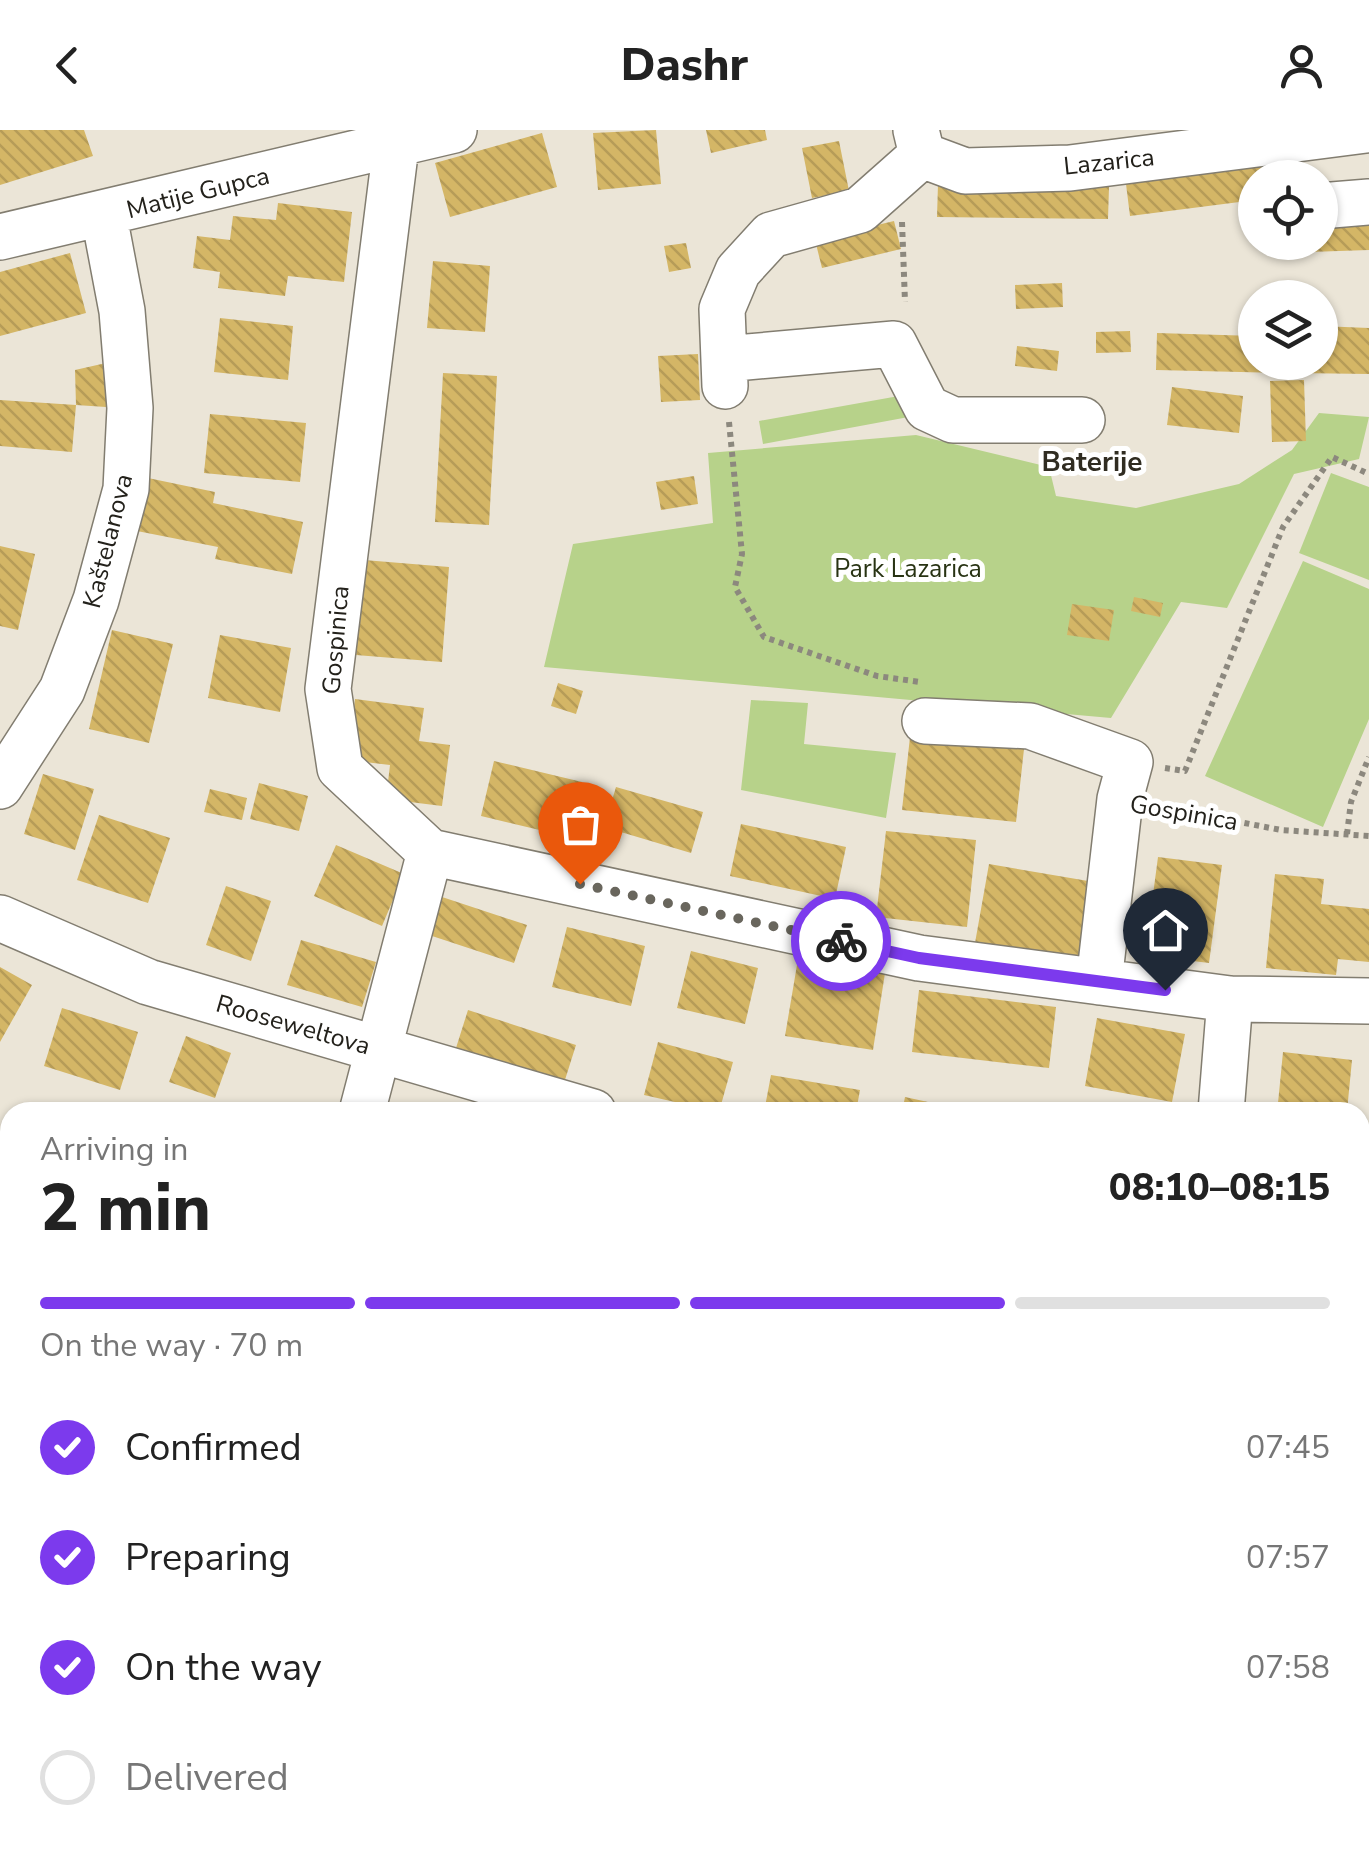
<!DOCTYPE html>
<html lang="en">
<head>
<meta charset="utf-8">
<style>
  body { margin:0; font-family:"Nunito Sans",sans-serif; background:#f2f2f2; color:#222; height:100vh; display:flex; flex-direction:column; font-size:38px; white-space:nowrap }
  * { box-sizing:border-box; margin:0 }
  p { font-size:32px; color:#767676 }
  .icon { flex:none; width:55px; height:55px; fill:none; stroke:currentColor; stroke-width:2; stroke-linecap:round; stroke-linejoin:round }
  .map { position:relative; flex:1; overflow:hidden }
  .panel { position:absolute; left:0px; top:972px; width:1370px; height:752px; display:flex; flex-direction:column; background:#fff; border-radius:30px 30px 0 0; box-shadow:0 2px 8px #0004 }
  .panel>* { flex:none }
  .tools { position:absolute; left:1238px; top:30px; display:grid; gap:20px }
  .tools a { display:grid; place-items:center; width:100px; height:100px; border-radius:50%; background:#fff; box-shadow:0 2px 8px #0004; font-size:50px }
  .pin { position:absolute; display:grid; place-items:center; width:85px; height:85px; color:#fff; margin:-102px -42px; border-radius:50% 50% 50% 0; rotate:-45deg; box-shadow:0 0 10px #0007 }
  .pin .icon { rotate:45deg }
  .courier { position:absolute; display:grid; place-items:center; width:100px; height:100px; margin:-50px; border:8px solid #7c3aed; border-radius:50%; background:#fff; color:#222; box-shadow:0 2px 12px #0007 }
  .summary em { font-style:normal; font-weight:800 }
  .summary div { display:flex; flex-direction:column-reverse }
  .summary { display:flex; align-items:center; justify-content:space-between; height:170px; padding:0 40px }
  h1 { font-size:65px; font-weight:800; line-height:75px }
  .bar { display:grid; grid-template-columns:repeat(4,1fr); gap:15px 10px; align-content:center; height:120px; padding:0 40px }
  .bar i { height:12px; border-radius:8px; background:#e0e0e0 }
  .bar .on { background:#7c3aed }
  .bar p { grid-column:span 4 }
  ol { padding:0 40px; list-style:none }
  li { display:flex; align-items:center; gap:30px; height:110px }
  li p { margin-inline-start:auto }
  li .icon { padding:10px; border-radius:50%; background:#7c3aed; color:#fff; stroke-width:4 }
  li:last-child { color:#767676 }
  li i { width:55px; height:55px; border:5px solid #e0e0e0; border-radius:50% }
  header { display:flex; justify-content:space-between; align-items:center; height:130px; padding:0 40px; background:#fff; font-size:45px; font-weight:800 }
  .map>svg:first-child { display:block }
</style>
</head>
<body>
<header><svg class="icon" aria-label="back" viewBox="0 0 24 24"><path d="M15 5l-7 7 7 7"/></svg>Dashr<svg class="icon" aria-label="person" viewBox="0 0 24 24"><circle cx="12" cy="8" r="4"/><path d="M4 21q1-7 8-7t8 7"/></svg></header>
<div class="map">
<svg width="1369" height="1723" viewBox="0 0 1369 1723">
  <defs>
    <pattern id="forest-firs" width="22" height="20" patternUnits="userSpaceOnUse" patternTransform="scale(2.5)"><rect width="22" height="20" fill="#9eba6e"/><path d="M5 1l3.5 6h-7zM16 11l3.5 6h-7z" fill="#80975a"/></pattern>
    <pattern id="building-back-hatch" width="6" height="6" patternUnits="userSpaceOnUse" patternTransform="scale(2.5)"><rect width="6" height="6" fill="#d4b666"/><path d="M-1 5l2 2M0 0l6 6M5-1l2 2" fill="none" stroke="#b69c58"/></pattern>
  </defs>
  <rect width="100%" height="100%" fill="#ebe5d7"/>
  <path fill="url(#forest-firs)" d="M42,1715H319L413,1723H34Z"/>
  <path fill="#b7d28a" d="M910,264L914,286L763,314L759,291Z
    M1319,283L1369,287L1359,329L1294,344L1227,478L1181,472L1111,588L544,537L573,414L713,393L708,323L916,305L1049,337L1056,366L1136,378L1239,354L1292,320Z
    M1331,343L1369,357V450L1299,423Z
    M1303,431L1369,459V589L1323,697L1205,646Z
    M751,570L808,573L804,614L896,623L886,688L741,660Z"/>
  <path fill="url(#building-back-hatch)" d="M0,0H84L93,26L0,55Z
    M656,0L661,54L598,60L593,3Z
    M706,0H765L767,10L711,23Z
    M542,3L557,57L450,87L435,33Z
    M839,11L849,61L812,68L802,18Z
    M1292,33L1294,48H1255V70L1130,86L1126,54Z
    M938,54L1109,57L1108,89L937,87Z
    M278,73L352,82L344,152L288,146L285,166L218,158L220,142L193,138L197,106L230,110L233,86L276,90Z
    M894,91L901,119L822,138L815,110Z
    M1369,92V120L1279,123L1278,112H1320V93Z
    M686,113L691,138L669,142L664,116Z
    M70,123L86,183L0,206V142Z
    M433,131L490,136L485,202L427,198Z
    M1062,153L1063,177L1016,179L1015,155Z
    M220,188L293,196L288,250L214,242Z
    M1320,196L1369,198V244L1295,243V232H1320Z
    M1130,201L1131,222L1096,223V202Z
    M1157,203L1255,206V232H1281V243L1156,240Z
    M1017,216L1059,221L1057,241L1015,236Z
    M698,224L700,270L661,272L658,226Z
    M106,233V277L76,275L75,240Z
    M443,243L497,246L489,395L435,392Z
    M1304,250L1306,311L1272,312L1270,251Z
    M1172,257L1243,266L1239,303L1167,295Z
    M0,270L76,275L72,322L0,316Z
    M210,284L306,293L300,352L204,343Z
    M694,346L698,374L661,380L656,352Z
    M148,348L215,362L213,373L303,392L292,444L215,429L218,417L137,401Z
    M0,416L35,424L18,500L0,496Z
    M364,430L449,437L442,532L356,525Z
    M1134,467L1163,473L1160,487L1131,481Z
    M1072,474L1114,480L1109,511L1067,505Z
    M112,500L173,514L149,613L89,599Z
    M220,505L291,518L280,582L208,568Z
    M558,553L583,561L576,584L551,576Z
    M355,569L424,578L419,611L450,615L442,676L386,669L390,635L348,630Z
    M910,607L1024,619L1016,692L902,680Z
    M494,631L582,652L569,707L481,686Z
    M43,644L94,659L75,720L24,704Z
    M259,653L308,666L299,701L250,689Z
    M616,657L703,682L691,723L604,697Z
    M210,659L247,668L242,690L204,682Z
    M99,685L170,708L148,773L77,750Z
    M741,694L846,717L835,769L730,746Z
    M886,701L976,710L967,797L876,787Z
    M336,715L404,744L382,796L314,766Z
    M1158,727L1222,735L1209,833L1145,825Z
    M989,734L1094,752L1080,832L975,813Z
    M1275,744L1324,749L1321,774L1369,779V832L1338,829L1336,845L1266,838Z
    M226,756L271,771L251,831L206,815Z
    M439,766L527,795L514,833L426,804Z
    M567,797L645,816L631,876L552,857Z
    M301,810L376,832L362,877L287,855Z
    M691,821L758,838L745,894L677,878Z
    M798,829L885,843L873,920L785,906Z
    M0,837L32,855L0,912Z
    M919,860L1056,877L1049,938L912,922Z
    M62,878L138,902L120,960L44,936Z
    M468,880L576,915L564,953L456,918Z
    M1097,888L1185,904L1172,972L1085,956Z
    M186,906L231,923L215,968L169,952Z
    M658,912L733,932L719,982L644,965Z
    M1283,922L1352,930L1347,981L1278,973Z
    M771,945L860,960L856,982H764Z
    M905,967L969,981V982H902Z
    M260,972L297,981V982H258Z
    M1360,1146L1369,1147V1201L1360,1200Z
    M0,1194L10,1208V1258L0,1255Z
    M1369,1570V1645L1360,1646V1572Z"/>
  <g fill="none" stroke-linecap="round" stroke-linejoin="round">
    <g stroke="#827d70" stroke-width="48">
      <path id="minor" d="M398,0L328,559L340,638L430,722L919,828L1230,869L1369,871
        M916,0L922,25L965,41L1070,38L1366,0
        M1320,76L1369,72
        M0,107L454,0
        M724,229L894,214L927,278L953,290H1082
        M725,256L722,179L738,141L771,105L860,80L922,25
        M925,591L1030,596L1130,632L1120,669L1099,852
        M0,656L62,560L96,470L126,359L130,278L122,181L104,86
        M0,788L148,852L593,982
        M362,982L430,722
        M1221,982L1230,869
        M0,1081L10,1098
        M1360,1101H1369
        M0,1282L10,1285
        M1360,1333L1369,1332
        M0,1655L10,1656
        M1360,1696L1369,1694
        M33,1715L34,1723
        M698,1715L1012,1723
        M1067,1723L1197,1715"/>
    </g>
    <path stroke="#8c887e" stroke-width="6" stroke-dasharray="5 5" stroke-linecap="butt" d="M902,92L905,172
      M729,292L742,424L735,457L764,507L877,546L920,552
      M1165,638L1185,641L1283,397L1332,327L1369,344
      M1156,676L1281,700L1369,706
      M1347,704L1351,672L1369,627
      M295,1723L298,1715"/>
    <use href="#minor" stroke="#fff" stroke-width="45"/>
  </g>
  <g fill="none" stroke-linecap="round" stroke-linejoin="round">
    <path stroke="#69665d" stroke-width="10" stroke-dasharray="0 18" d="M580,754L841,811"/>
    <path stroke="#7c3aed" stroke-width="12" d="M841,811L919,828L1165,860"/>
  </g>
  <g text-anchor="middle" dominant-baseline="central" stroke-width="10" stroke-linejoin="round" paint-order="stroke">
    <g font-size="25" fill="#23211b" stroke="#fff">
      <text transform="translate(1109 32) rotate(-6)">Lazarica</text>
      <text transform="translate(198 63) rotate(-14)">Matije Gupca</text>
      <text transform="translate(108 411) rotate(-76)">Kaštelanova</text>
      <text transform="translate(336 510) rotate(-85)">Gospinica</text>
      <text transform="translate(1184 683) rotate(10)">Gospinica</text>
      <text transform="translate(293 895) rotate(16)">Rooseweltova</text>
    </g>
    <g font-size="25" fill="#283313" stroke="#fff">
      <text x="908" y="439">Park Lazarica</text>
    </g>
    <g font-size="28" font-weight="bold" fill="#302c21" stroke="#fff">
      <text x="1092" y="332">Baterije</text>
    </g>
  </g>
</svg>
<div class="tools">
<a><svg class="icon" aria-label="locate" viewBox="0 0 24 24"><circle cx="12" cy="12" r="6"/><path d="M12 2v4M12 18v4M2 12h4M18 12h4"/></svg></a>
<a><svg class="icon" aria-label="layers" viewBox="0 0 24 24"><path d="M12 4l9 5-9 5-9-5zM3 14l9 5 9-5"/></svg></a>
</div>
<div class="pin" style="left:580px;top:754px;background:#ea580c"><svg class="icon" aria-label="bag" viewBox="0 0 24 24"><path d="M5 8h14l-1 12H6zM9 8a3 3 0 0 1 6 0"/></svg></div>
<div class="pin" style="left:1165px;top:860px;background:#1f2937"><svg class="icon" aria-label="home" viewBox="0 0 24 24"><path d="M3 11l9-7 9 7M6 9v11h12V9"/></svg></div>
<div class="courier" style="left:841px;top:811px"><svg class="icon" aria-label="bike" viewBox="0 0 24 24"><circle cx="6" cy="16" r="4"/><circle cx="18" cy="16" r="4"/><path d="M6 16l4-8h5l3 8M10 8l3 8H6M13 5h3"/></svg></div>
<section class="panel">
<div class="summary"><div><h1>2 min</h1><p>Arriving in</p></div><em>08:10–08:15</em></div>
<div class="bar"><i class="on"></i><i class="on"></i><i class="on"></i><i></i><p>On the way · 70 m</p></div>
<ol>
<li><svg class="icon" aria-label="check" viewBox="0 0 24 24"><path d="M5 12l5 5 9-10"/></svg>Confirmed<p>07:45</p></li>
<li><svg class="icon" aria-label="check" viewBox="0 0 24 24"><path d="M5 12l5 5 9-10"/></svg>Preparing<p>07:57</p></li>
<li><svg class="icon" aria-label="check" viewBox="0 0 24 24"><path d="M5 12l5 5 9-10"/></svg>On the way<p>07:58</p></li>
<li><i></i>Delivered</li>
</ol>
</section>
</div>
</body>
</html>
